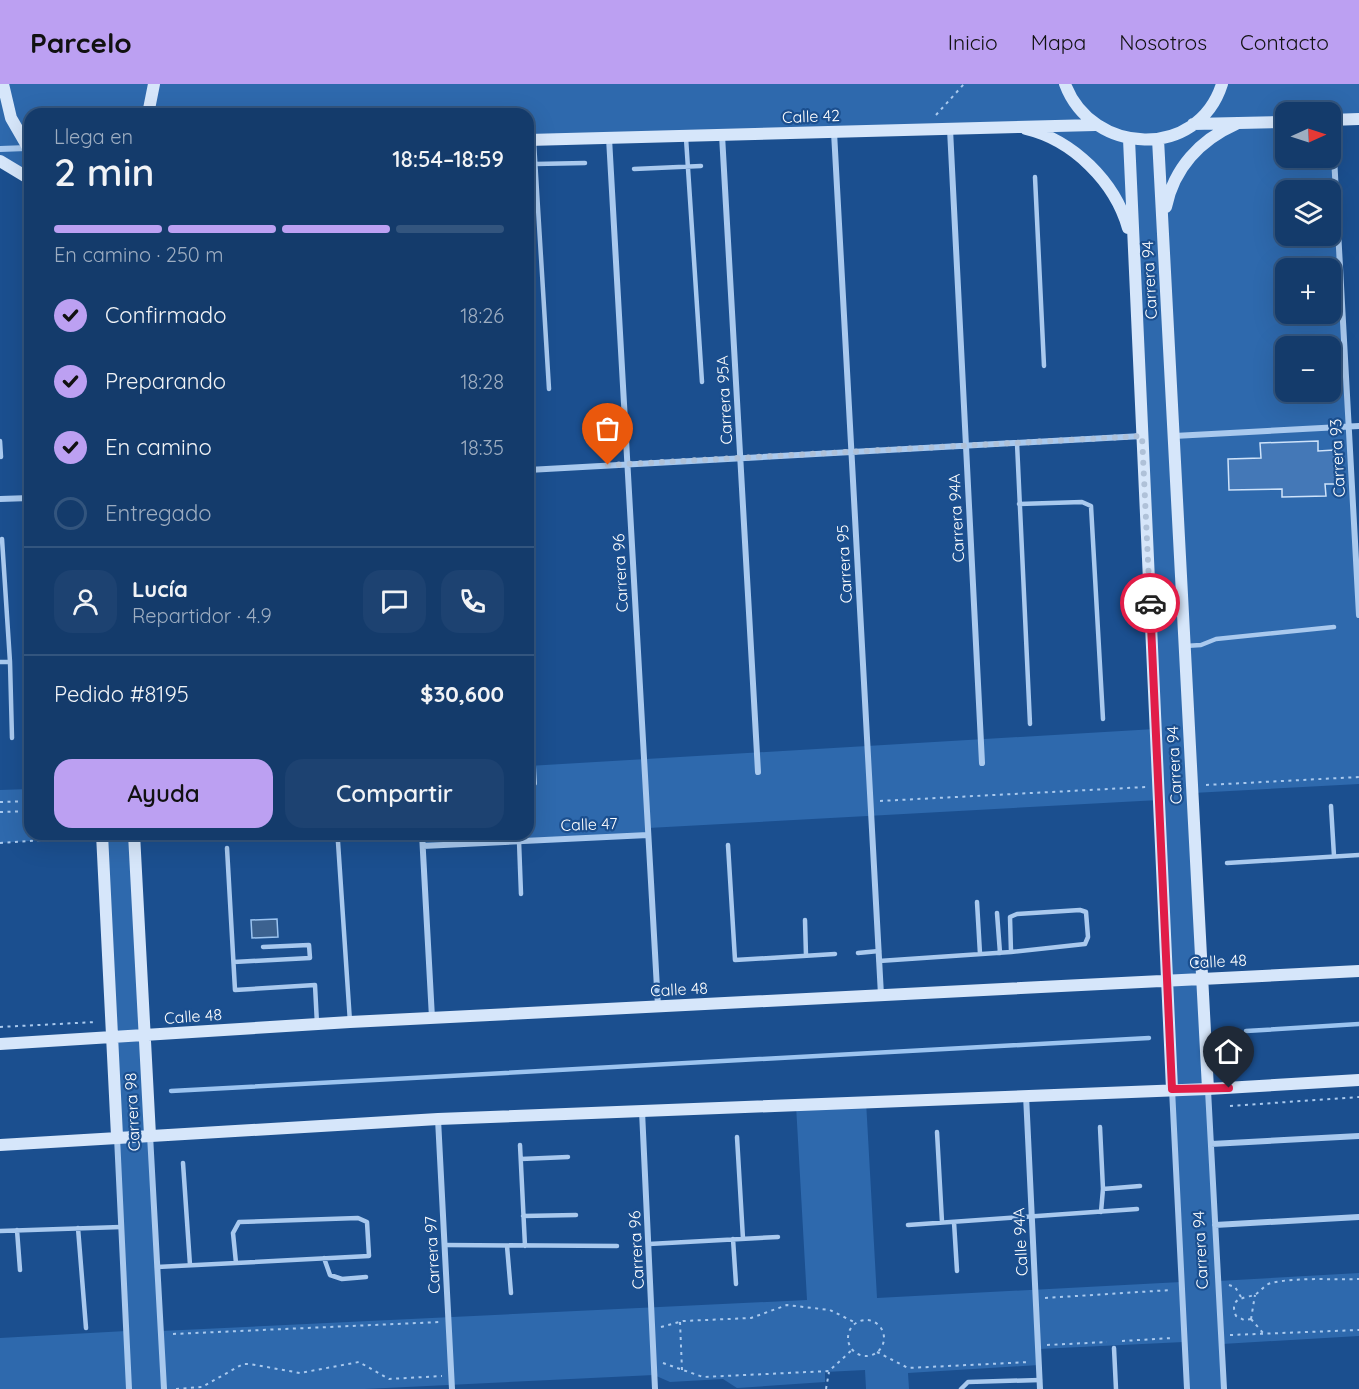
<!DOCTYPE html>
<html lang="es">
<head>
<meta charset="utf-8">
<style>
  body { margin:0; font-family:Quicksand,sans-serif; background:#1d4271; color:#f1f3f6; height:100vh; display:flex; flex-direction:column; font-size:22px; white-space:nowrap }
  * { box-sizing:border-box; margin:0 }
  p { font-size:20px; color:#9dadc1 }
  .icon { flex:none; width:33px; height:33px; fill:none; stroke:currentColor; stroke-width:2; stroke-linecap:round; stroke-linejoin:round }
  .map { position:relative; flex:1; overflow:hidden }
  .details { position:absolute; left:24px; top:24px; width:510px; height:732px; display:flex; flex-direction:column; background:#143b6b; border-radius:18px; box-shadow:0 6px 24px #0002,0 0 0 2px #33557e }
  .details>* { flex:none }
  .needle { width:39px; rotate:87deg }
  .buttons { position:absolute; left:1275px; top:18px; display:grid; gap:12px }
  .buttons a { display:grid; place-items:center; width:66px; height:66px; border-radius:12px; background:#143b6b; box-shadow:0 6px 24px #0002,0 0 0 2px #33557e; font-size:30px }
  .pin { position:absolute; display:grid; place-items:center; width:51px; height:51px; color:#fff; margin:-62px -26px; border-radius:50% 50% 50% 0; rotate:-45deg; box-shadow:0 0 6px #0007 }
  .pin .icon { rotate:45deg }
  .courier { position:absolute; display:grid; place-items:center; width:60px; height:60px; margin:-30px; border:4px solid #e11d48; border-radius:50%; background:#fff; color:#222; box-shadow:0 2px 8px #0007 }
  .headline em { font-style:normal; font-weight:600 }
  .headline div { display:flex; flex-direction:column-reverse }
  .headline { display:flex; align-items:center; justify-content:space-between; height:102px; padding:0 30px }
  h1 { font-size:39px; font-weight:600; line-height:45px }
  .bar { display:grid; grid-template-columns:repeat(4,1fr); gap:9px 6px; align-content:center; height:72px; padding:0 30px }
  .bar i { height:8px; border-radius:4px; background:#33557e }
  .bar .selected { background:#bca0f2 }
  .bar p { grid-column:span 4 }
  .line { display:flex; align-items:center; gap:15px; padding:0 30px; border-top:2px solid #33557e }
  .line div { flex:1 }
  .round { display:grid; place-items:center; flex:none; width:63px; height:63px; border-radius:18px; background:#1d4271 }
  ol { padding:0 30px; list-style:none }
  li { display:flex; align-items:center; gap:18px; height:66px }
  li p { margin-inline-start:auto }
  li .icon { padding:6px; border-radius:50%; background:#bca0f2; color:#111; stroke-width:4 }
  li:last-child { color:#9dadc1 }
  li i { width:33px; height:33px; border:3px solid #33557e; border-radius:50% }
  .cta { display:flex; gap:12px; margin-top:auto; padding:12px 30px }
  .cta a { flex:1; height:69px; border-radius:18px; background:#bca0f2; color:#111; font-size:24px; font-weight:600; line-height:69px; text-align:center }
  .cta a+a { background:#1d4271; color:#f1f3f6 }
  header { display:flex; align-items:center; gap:36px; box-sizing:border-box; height:84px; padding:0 30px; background:#bca0f2; color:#111 }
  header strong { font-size:28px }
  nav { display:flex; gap:33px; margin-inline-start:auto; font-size:21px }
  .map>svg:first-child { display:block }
</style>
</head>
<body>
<header>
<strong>Parcelo</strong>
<nav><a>Inicio</a><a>Mapa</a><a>Nosotros</a><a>Contacto</a></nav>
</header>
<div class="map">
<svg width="1359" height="1305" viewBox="0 0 1359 1305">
  <rect width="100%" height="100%" fill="#1b4f8f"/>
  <path fill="#2e69ad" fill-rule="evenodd" d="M0,0H1359V35L1333,36L1359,531V700L1193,709L1218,1197L1359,1189V1252L1222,1260L1224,1305H1187L1184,1258L1039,1265V1281L908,1289L909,1305H866L865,1286L825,1288V1298L737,1304L723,1295L670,1298L654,1291L365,1305H0V1254L126,1247L101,752L0,759V706L30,705V750H171H134L161,1247L807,1216L796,1021L866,1017L877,1214L1181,1198L1159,716L648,744V751L423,762L422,750H528V682L1155,645L1132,159L1096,88L1030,46L528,56V30H30V95L0,77ZM1286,28H1330V74H1286ZM1286,106H1330V152H1286ZM1286,184H1330V230H1286ZM1286,262H1330V308H1286Z"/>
  <path fill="#3c6290" stroke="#9cc4f0" stroke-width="1.5" d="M277,835L278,853L252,854L251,836Z"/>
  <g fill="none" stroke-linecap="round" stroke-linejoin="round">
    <path stroke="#9cc4f0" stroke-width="4.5" d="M1246,947L1359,940
      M171,1007L1149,954"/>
  </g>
  <path fill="#4478b7" stroke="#cfe3fa" stroke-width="1.5" d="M1318,357V367L1334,366L1335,400H1325L1326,412L1282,413V405L1229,406L1228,375L1261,374L1260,359Z"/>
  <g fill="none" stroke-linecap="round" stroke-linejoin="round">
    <path stroke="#a9c9ee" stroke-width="2" stroke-dasharray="3 4.5" stroke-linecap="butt" d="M936,31L964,0
      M1206,701L1359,693
      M880,717L1146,703
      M0,718L30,717
      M0,728L30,727
      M147,751L171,750
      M0,759L87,753
      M0,943L96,938
      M1230,1022L1359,1013
      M1229,1201L1235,1203L1241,1213
      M1045,1214L1171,1206
      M1251,1235L1244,1236L1236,1232C1228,1212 1246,1215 1256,1210C1261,1207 1264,1201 1271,1199C1296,1193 1333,1196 1359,1195
      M1251,1235L1255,1211
      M1251,1235L1263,1249
      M848 1254a18 18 0 1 1 36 0a18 18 0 1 1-36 0Z
      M680,1238L682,1286
      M661,1243L683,1237L751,1234L787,1221L830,1226L856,1239
      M173,1250L440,1238
      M1230,1251L1359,1246
      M1122,1257L1173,1254
      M1047,1261L1107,1258
      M877,1268L908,1284L1029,1278
      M663,1279L703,1293L829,1287L853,1265
      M176,1305L202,1303L243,1280H250L300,1289L359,1278L389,1295L442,1292
      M826,1305L829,1288"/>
    <path stroke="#a9c9ee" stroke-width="4.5" d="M686,54L702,298
      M534,58L549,305
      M535,80L585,79
      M634,85L701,82
      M1035,93L1044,282
      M0,357L1,373
      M1017,359L1030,640
      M1019,420L1082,418L1091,422L1103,635
      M2,455L10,578L12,654
      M1185,562L1201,561L1216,555L1334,543
      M0,578H10
      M1331,722L1334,772
      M519,757L521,810
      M338,758L350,938
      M728,761L735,876L835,870
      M227,764L235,906L315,901L317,940
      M1227,779L1359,771
      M977,818L980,870
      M997,829L1000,869
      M805,836L806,872
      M858,869L879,867
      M879,877L1011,868L1085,860L1088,853L1086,828L1080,826L1017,830L1010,833L1011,868
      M234,878L310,874L309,861L263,863
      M1100,1043L1103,1105L1101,1128
      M937,1048L942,1138
      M737,1053L743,1155
      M520,1061L525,1162
      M521,1075L568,1073
      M183,1079L190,1181
      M1103,1105L1140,1102
      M523,1132L576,1131
      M954,1138L957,1187
      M908,1141L1137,1125
      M78,1144L86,1244
      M17,1146L20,1186
      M0,1147L121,1143
      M733,1155L736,1200
      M649,1160L778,1153
      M445,1161L617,1162
      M507,1162L511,1209
      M324,1174L330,1191L342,1195L366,1193
      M157,1183L236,1179L369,1172L367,1138L358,1134L239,1138L233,1149L236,1179
      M1114,1264L1116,1305
      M961,1305L968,1298L1040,1296"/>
    <path stroke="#a9c9ee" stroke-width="6" d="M1332,36L1359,531
      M950,45L982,679
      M834,48L881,911
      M722,51L758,688
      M609,54L658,922
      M0,65L27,64
      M1174,352L1359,342
      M528,386L1142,352
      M0,415L30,414
      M528,598L534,699
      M422,750L432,934
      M423,762L648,751
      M1172,1005L1187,1305
      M1208,1006L1224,1305
      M1026,1011L1040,1305
      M642,1027L655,1305
      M438,1035L452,1305
      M150,1051L164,1305
      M117,1053L129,1305
      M1211,1060L1359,1052
      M1215,1141L1359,1133"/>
    <path stroke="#d6e6fa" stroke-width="12" d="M3,0L11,34L30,67
      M1065,0C1092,72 1198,76 1222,0
      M148,30L154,0
      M1330,36L1359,35
      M1193,40L1286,38
      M1026,45C1073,56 1115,98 1128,144
      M1129,55L1172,1005
      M1158,55L1208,1005
      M528,56L1095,41
      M0,77L30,95
      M1166,123C1174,84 1200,56 1236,40
      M102,750L117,1052
      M134,750L150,1051
      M0,960L350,938L1359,887
      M0,1061L438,1035L1208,1005L1359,996"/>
  </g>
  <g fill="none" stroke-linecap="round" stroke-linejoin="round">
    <path stroke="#afc1d8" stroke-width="6" stroke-dasharray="0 10.8" d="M608,381L1142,352L1150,519"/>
    <path stroke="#e11d48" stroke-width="8" d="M1150,519L1172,1005L1229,1004"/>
  </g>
  <g text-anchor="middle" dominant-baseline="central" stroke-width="4.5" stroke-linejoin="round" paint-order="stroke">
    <g font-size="16" fill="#fff" stroke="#1b4f8f">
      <text transform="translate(811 32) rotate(-2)">Calle 42</text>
      <text transform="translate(1149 196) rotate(-93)">Carrera 94</text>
      <text transform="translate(724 316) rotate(-93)">Carrera 95A</text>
      <text transform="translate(1337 374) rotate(-93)">Carrera 93</text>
      <text transform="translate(956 434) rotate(-93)">Carrera 94A</text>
      <text transform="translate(844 480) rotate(-93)">Carrera 95</text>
      <text transform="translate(620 489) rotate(-93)">Carrera 96</text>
      <text transform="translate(1174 681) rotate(-93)">Carrera 94</text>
      <text transform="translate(589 740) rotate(-2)">Calle 47</text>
      <text transform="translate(1218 877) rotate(-3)">Calle 48</text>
      <text transform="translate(679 905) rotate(-3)">Calle 48</text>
      <text transform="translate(193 932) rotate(-4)">Calle 48</text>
      <text transform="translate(132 1028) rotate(-93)">Carrera 98</text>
      <text transform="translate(1020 1158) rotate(-93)">Calle 94A</text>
      <text transform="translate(636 1166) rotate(-93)">Carrera 96</text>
      <text transform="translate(1200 1166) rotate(-93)">Carrera 94</text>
      <text transform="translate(432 1171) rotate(-93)">Carrera 97</text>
    </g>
  </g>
</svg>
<div class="buttons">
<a><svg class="needle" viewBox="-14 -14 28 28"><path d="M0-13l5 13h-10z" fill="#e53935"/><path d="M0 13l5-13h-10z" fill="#9dadc1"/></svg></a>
<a><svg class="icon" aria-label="layers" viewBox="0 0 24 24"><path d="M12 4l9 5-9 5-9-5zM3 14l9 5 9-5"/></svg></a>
<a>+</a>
<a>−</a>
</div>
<div class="pin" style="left:608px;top:381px;background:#ea580c"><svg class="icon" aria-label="bag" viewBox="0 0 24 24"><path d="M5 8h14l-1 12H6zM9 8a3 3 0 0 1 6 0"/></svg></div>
<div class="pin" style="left:1229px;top:1004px;background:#1f2937"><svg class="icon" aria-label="home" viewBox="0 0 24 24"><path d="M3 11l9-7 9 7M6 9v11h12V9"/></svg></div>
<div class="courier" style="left:1150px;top:519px"><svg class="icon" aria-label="car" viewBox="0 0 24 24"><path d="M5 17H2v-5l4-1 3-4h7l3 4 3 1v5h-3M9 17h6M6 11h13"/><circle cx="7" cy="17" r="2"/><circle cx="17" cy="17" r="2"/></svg></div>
<section class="details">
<div class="headline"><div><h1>2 min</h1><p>Llega en</p></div><em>18:54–18:59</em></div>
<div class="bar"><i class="selected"></i><i class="selected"></i><i class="selected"></i><i></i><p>En camino · 250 m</p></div>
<ol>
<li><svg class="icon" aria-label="check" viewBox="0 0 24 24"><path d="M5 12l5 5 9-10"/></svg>Confirmado<p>18:26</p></li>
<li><svg class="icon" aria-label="check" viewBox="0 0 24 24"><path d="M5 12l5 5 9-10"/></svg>Preparando<p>18:28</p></li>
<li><svg class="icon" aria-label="check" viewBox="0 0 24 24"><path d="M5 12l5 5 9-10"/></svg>En camino<p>18:35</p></li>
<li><i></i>Entregado</li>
</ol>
<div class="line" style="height:108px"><a class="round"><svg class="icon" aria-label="person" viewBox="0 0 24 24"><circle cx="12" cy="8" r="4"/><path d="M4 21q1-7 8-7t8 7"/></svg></a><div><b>Lucía</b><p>Repartidor · 4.9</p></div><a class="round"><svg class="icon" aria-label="chat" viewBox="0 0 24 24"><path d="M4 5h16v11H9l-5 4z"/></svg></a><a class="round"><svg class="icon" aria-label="phone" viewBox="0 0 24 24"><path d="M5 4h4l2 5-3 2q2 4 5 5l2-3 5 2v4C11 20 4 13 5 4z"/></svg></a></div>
<div class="line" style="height:78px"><div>Pedido #8195</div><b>$30,600</b></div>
<div class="cta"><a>Ayuda</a><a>Compartir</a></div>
</section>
</div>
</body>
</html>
